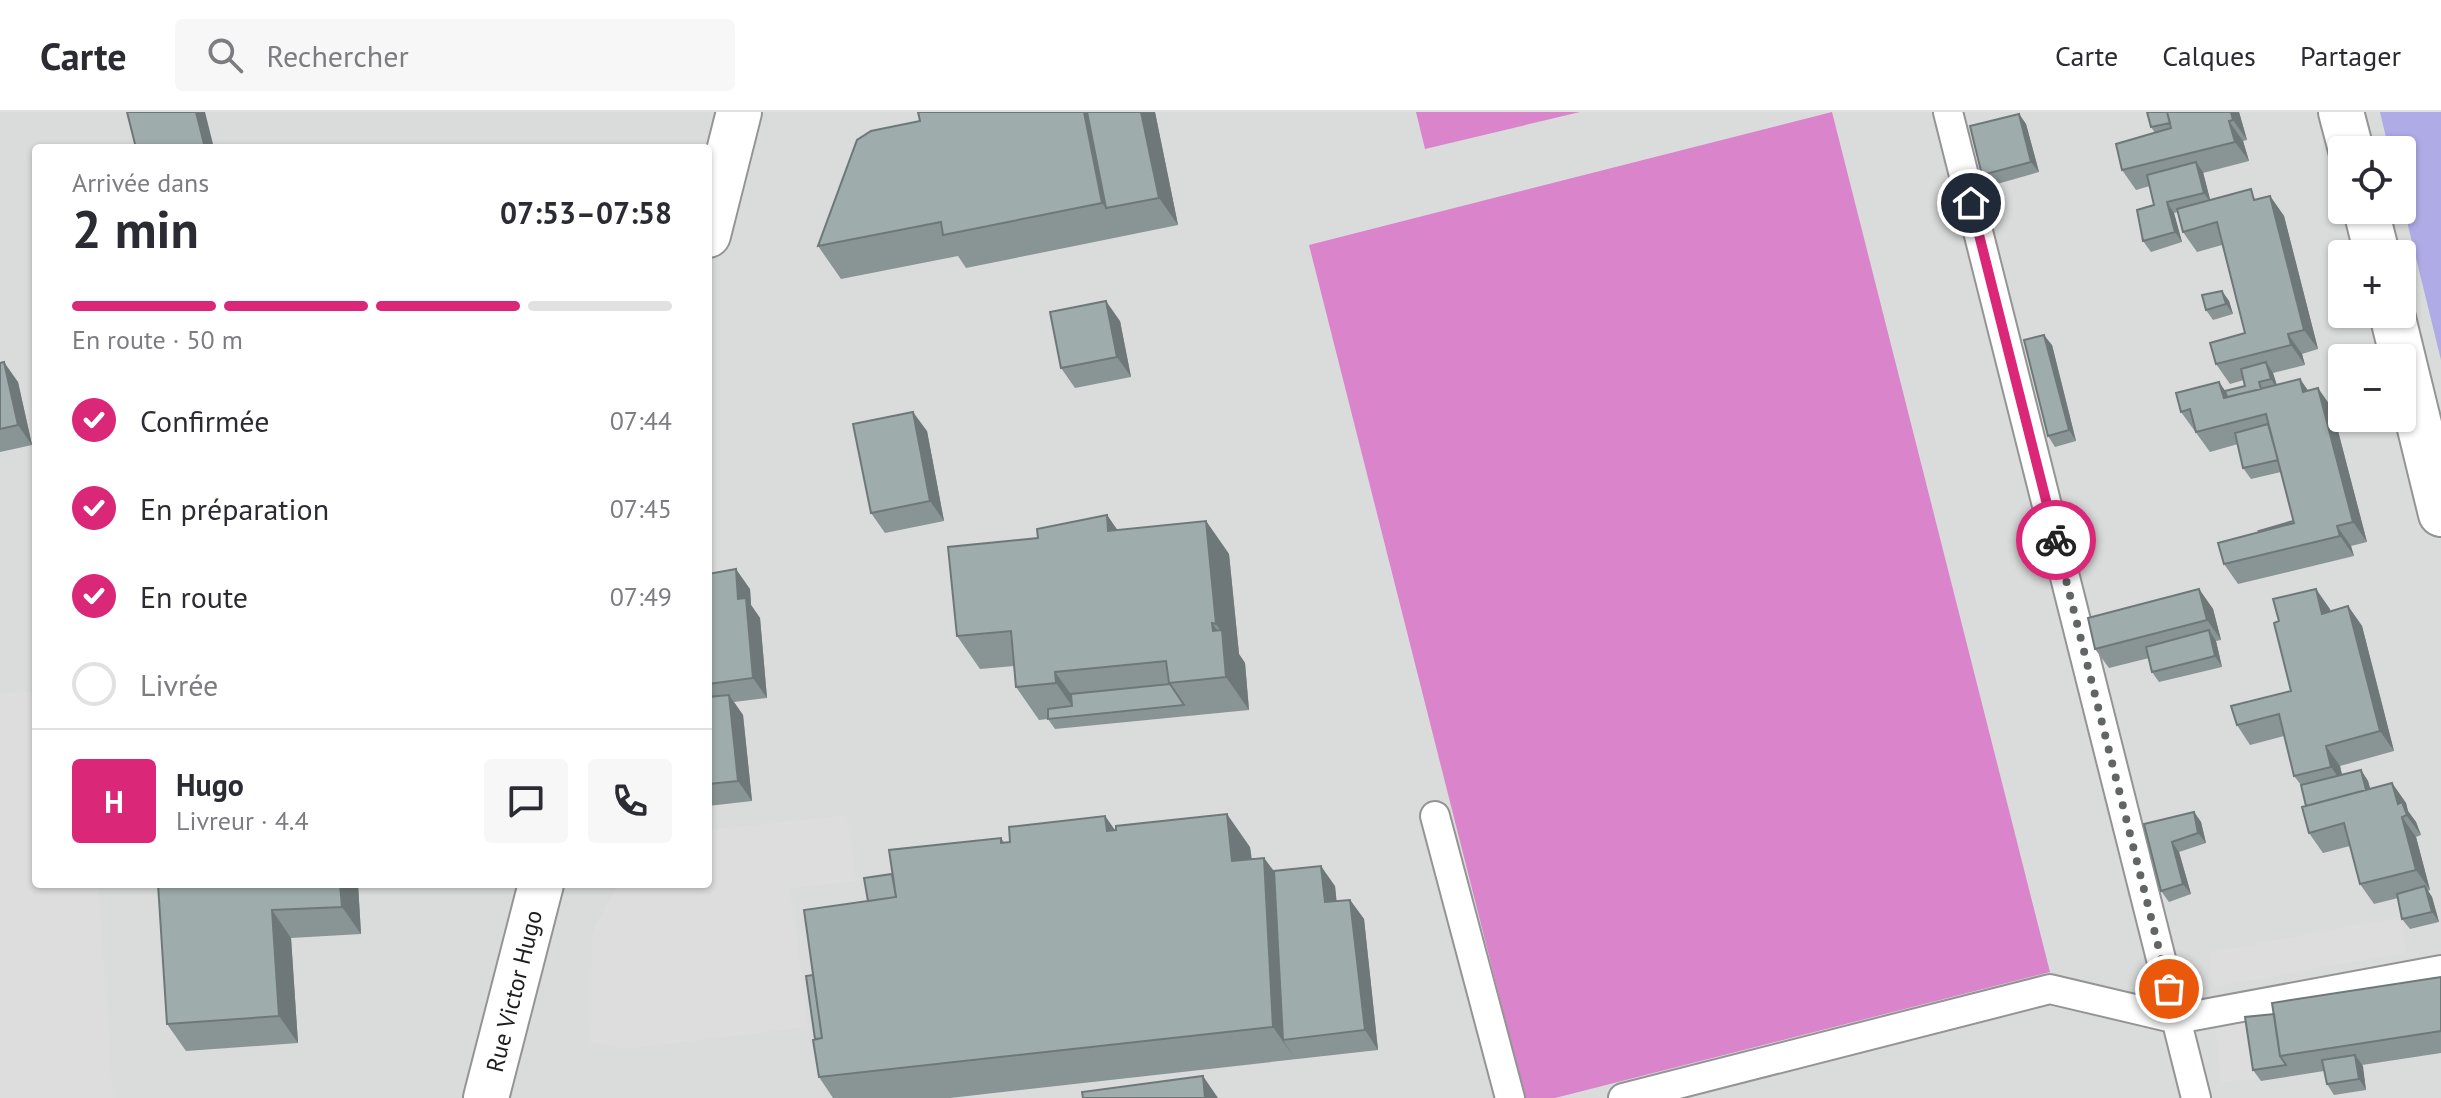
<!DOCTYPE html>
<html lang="fr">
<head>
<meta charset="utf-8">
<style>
  body { margin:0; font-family:"PT Sans",sans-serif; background:#f7f7f7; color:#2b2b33; height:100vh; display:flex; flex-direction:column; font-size:30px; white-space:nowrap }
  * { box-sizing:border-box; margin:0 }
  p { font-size:26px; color:#7c7c81 }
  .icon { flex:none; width:44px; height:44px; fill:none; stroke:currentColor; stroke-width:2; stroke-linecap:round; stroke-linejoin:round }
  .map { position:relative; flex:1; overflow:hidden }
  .drawer { position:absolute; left:32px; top:32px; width:680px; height:744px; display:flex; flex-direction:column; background:#fff; border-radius:8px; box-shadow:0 2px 6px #0004 }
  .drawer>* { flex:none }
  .fabs { position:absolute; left:2328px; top:24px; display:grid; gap:16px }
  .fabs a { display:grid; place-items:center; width:88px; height:88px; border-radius:8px; background:#fff; box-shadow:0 2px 6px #0004; font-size:40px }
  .pin { position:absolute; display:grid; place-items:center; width:68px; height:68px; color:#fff; margin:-34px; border:4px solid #fff; border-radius:50%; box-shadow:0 2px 8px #0007 }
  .courier { position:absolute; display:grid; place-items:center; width:80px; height:80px; margin:-40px; border:6px solid #db2777; border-radius:50%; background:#fff; color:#222; box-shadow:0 2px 10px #0007 }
  .summary em { font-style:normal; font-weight:800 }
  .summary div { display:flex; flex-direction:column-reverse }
  .summary { display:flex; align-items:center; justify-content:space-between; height:136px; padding:0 40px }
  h1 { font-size:52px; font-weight:800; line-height:60px }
  .bar { display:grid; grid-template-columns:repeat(4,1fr); gap:12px 8px; align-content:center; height:96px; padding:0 40px }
  .bar i { height:10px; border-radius:6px; background:#e1e1e2 }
  .bar .on { background:#db2777 }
  .bar p { grid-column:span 4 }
  .line { display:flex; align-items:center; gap:20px; padding:0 40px; border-top:2px solid #e1e1e2 }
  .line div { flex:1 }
  .round { display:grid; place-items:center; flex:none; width:84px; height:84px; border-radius:8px; background:#f7f7f7 }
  ol { padding:0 40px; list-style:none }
  li { display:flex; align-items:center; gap:24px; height:88px }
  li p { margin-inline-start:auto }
  li .icon { padding:8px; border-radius:50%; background:#db2777; color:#fff; stroke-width:4 }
  li:last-child { color:#7c7c81 }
  li i { width:44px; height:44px; border:4px solid #e1e1e2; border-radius:50% }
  header { display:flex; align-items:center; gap:48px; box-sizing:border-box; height:112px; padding:0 40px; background:#fff; border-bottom:2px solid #e1e1e2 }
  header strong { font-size:38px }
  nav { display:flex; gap:44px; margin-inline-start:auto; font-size:28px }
  .search { width:560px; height:72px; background:#f7f7f7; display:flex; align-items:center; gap:20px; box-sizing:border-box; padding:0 28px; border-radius:8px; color:#7c7c81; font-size:30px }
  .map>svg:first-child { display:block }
</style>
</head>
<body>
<header>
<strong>Carte</strong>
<div class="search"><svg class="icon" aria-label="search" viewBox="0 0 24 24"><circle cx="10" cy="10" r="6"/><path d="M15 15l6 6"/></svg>Rechercher</div>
<nav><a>Carte</a><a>Calques</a><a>Partager</a></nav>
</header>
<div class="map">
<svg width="2441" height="986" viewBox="0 0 2441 986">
  <rect width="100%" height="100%" fill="#e3ecee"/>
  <path fill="#dadbdb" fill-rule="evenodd" d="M0,0H2441V986H0ZM36,36H708V772H36ZM2342,38H2402V98H2342ZM2342,142H2402V202H2342ZM2342,246H2402V306H2342Z"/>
  <path fill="#afabe6" d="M2380,0H2441V248L2402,89V38H2389Z"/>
  <path fill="#da84cb" d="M1416,0H1580L1425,37Z
    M1832,0L2050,860L1555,986H1525L1309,133Z"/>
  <path fill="#ddd" d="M36,579V772H98L113,986H0V582Z
    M847,703L856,769L790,776L808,915L624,937L590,930L592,821L618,772H708V718Z
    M2400,805L2407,840L2214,875L2208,841Z
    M2250,908L2255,967L2221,970L2215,911Z"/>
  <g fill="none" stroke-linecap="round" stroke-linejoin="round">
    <g stroke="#949494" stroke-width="32">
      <path id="service" d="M1948,0L2196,986
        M1435,704L1510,986
        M1623,986L2050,877L2177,907L2441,858"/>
    </g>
    <g stroke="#949494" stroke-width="48">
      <path id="tertiary" d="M2341,0L2351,38
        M2366,98L2377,142
        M708,123L739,0
        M2392,202L2441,402
        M486,986L541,772"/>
    </g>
    <use href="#service" stroke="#fff" stroke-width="28"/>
    <use href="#tertiary" stroke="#fff" stroke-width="44"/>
  </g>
  <path fill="#899494" d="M918,0H1155L1178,113L966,156L958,144L841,167L818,134L920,9Z
    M2147,0H2239L2247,28L2243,29L2249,49L2203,61L2210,88L2258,87L2270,84L2284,104L2318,237L2302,242L2305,253L2273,261L2277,273L2300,267L2308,279L2332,296L2367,430L2351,434L2354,444L2238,472L2224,452L2260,420L2293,409L2281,360L2251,367L2243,356L2238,332L2210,340L2181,300L2219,270L2225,279L2245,274L2244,268L2230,272L2216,252L2245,221L2222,133L2197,140L2183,120L2178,100L2174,101L2182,130L2151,140L2143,129L2154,93L2150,74L2136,78L2122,58L2155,21L2151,15Z
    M2019,2L2026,12L2039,60L1990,74L1982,63Z
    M2222,179L2229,189L2233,202L2213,208L2206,198Z
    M1120,209L1131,265L1075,276L1061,256Z
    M2052,233L2076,329L2055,335L2048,324Z
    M0,251L18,270L32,333L0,340Z
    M927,319L944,409L885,421L871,401Z
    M1107,403L1117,418L1206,409L1229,442L1239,542L1245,551L1249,598L1055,617L1048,607L1039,608L1016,575L1014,554L980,557L957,524L1038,426Z
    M708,462L750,477L751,493L760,506L767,586L734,590L743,603L752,689L708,694Z
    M2199,477L2213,497L2221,528L2216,529L2222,555L2159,570L2152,560L2149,546L2109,556L2095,537Z
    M2316,477L2330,499L2348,494L2362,514L2394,639L2340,654L2342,663L2361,658L2368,669L2370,677L2392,671L2406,691L2408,699L2416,710L2421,723L2416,725L2430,778L2428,779L2432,785L2439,810L2410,817L2402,807L2398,786L2374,792L2360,772L2350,734L2323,741L2309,721L2306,694L2301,673L2294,664L2284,624L2250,633L2237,613L2291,579L2279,509Z
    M2194,700L2201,710L2206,731L2179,740L2191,782L2169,790L2161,779L2144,712Z
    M1105,704L1115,718L1250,735L1252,747L1264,746L1274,759L1335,774L1336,789L1350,788L1364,807L1378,938L950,986H833L819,965L815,927L813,863L868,789L892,762L1001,726L1004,730H1010Z
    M158,772H358L361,822L291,826L298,931L186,939L167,912Z
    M2441,865V941L2362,953L2366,978L2334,983L2327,972L2324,959L2261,969L2253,958L2274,902Z"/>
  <path fill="#6f7878" d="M196,0H205L214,36H205Z
    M1084,0H1101L1106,96L1102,91Z
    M1141,0H1155L1178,113L1159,86Z
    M2231,0H2239L2247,28L2233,8Z
    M2019,2L2026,12L2039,60L2031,50Z
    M2229,9L2243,29L2249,49L2235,30Z
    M2196,50L2203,60L2211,91L2204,81Z
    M2270,84L2284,104L2318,237L2304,218Z
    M2167,90L2174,101L2182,130L2175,120Z
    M2222,179L2229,189L2233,202L2226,192Z
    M1106,189L1120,209L1131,265L1117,245Z
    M2288,222L2302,242L2305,253L2291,233Z
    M2044,223L2052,233L2076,329L2069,318Z
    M4,250L18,270L32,333L18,313Z
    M2266,250L2273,261L2278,278L2271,267Z
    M2300,267L2314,287L2303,280Z
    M2219,270L2233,290L2224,286Z
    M2318,276L2332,296L2367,430L2353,410Z
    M913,300L927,319L944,409L930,389Z
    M1107,403L1130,436L1108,419Z
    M1206,409L1229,442L1239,542L1245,551L1249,598L1226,565L1213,519L1212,511L1223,526L1222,521L1216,512Z
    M2337,414L2351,434L2354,444L2340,424Z
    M736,457L750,477L751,493L760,506L767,586L753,566L738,487Z
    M2199,477L2213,497L2221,528L2207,508Z
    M2316,477L2330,497L2333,510L2322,502Z
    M2348,494L2362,514L2394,639L2380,619Z
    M2209,518L2216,529L2222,555L2215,544Z
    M1055,560L1078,592L1079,604L1056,571Z
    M729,583L743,603L752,689L738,669Z
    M2326,634L2340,654L2345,675L2331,655Z
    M2361,658L2368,669L2377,699L2369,689Z
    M2392,671L2406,691L2408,699L2416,710L2421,723L2398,692Z
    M2194,700L2201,710L2206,731L2198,721Z
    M1227,702L1250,735L1255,782L1232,749Z
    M1105,704L1128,737L1107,719Z
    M2402,705L2416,725L2430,778L2416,758Z
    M2172,730L2179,740L2191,782L2183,772Z
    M1264,746L1288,779L1283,928L1296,948L1273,915Z
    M1321,754L1335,774L1339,810L1325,790Z
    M340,772H358L361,822L342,795Z
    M2425,774L2432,785L2439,810L2432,800Z
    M1350,788L1364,807L1378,938L1365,918Z
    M272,798L291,826L298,931L279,904Z
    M2355,943L2363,954L2366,978L2359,967Z
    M1203,964L1218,986H1205Z"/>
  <path fill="#9facac" stroke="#6f7878" stroke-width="2" d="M127,0H196L205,36H136Z
    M918,0H1084L1102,91L943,123L941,110L818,134L857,28L871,19L920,9Z
    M1087,0H1141L1159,86L1106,96Z
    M2147,0H2167L2170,11L2151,15Z
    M2167,0H2231L2233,8L2229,9L2235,30L2122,58L2116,32L2171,16Z
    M2019,2L2031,50L1982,63L1970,14Z
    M2196,50L2204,81L2167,90L2175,120L2143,129L2137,98L2154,93L2147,63Z
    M2251,77L2254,88L2270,84L2304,218L2288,222L2291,233L2216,252L2210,231L2245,221L2217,110L2183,120L2177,97Z
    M2222,179L2226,192L2206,198L2202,183Z
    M1106,189L1117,245L1061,256L1050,200Z
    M2044,223L2069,318L2048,324L2024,228Z
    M4,250L18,313L0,317V251Z
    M2266,250L2271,267L2259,270L2261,277L2227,285L2225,279L2245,274L2241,257Z
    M2300,267L2303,280L2318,276L2353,410L2337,414L2340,424L2224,452L2218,431L2294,411L2266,302L2196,320L2190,297L2181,300L2176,281L2219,270L2224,286Z
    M913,300L930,389L871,401L853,312Z
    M2268,312L2278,348L2243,356L2235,321Z
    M1107,403L1108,419L1206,409L1216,512L1212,511L1213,519L1222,518L1226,565L1169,571L1166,549L1055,560L1056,571L1016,575L1011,519L957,524L948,435L1038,426L1037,417Z
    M2293,409L2294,411L2260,420L2259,419Z
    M736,457L738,487L746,486L753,566L708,572V462Z
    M2199,477L2207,508L2095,537L2088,506Z
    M2316,477L2322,502L2348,494L2380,619L2326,634L2331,655L2294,664L2279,602L2237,613L2231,594L2291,579L2274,511L2279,509L2273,487Z
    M2209,518L2215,544L2152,560L2146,535Z
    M1170,572L1184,593L1048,607V597L1072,594L1071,582Z
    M729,583L738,669L708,672V585Z
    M2361,658L2366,678L2306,694L2301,673Z
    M2392,671L2398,692L2402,690L2407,703L2402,705L2416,758L2360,772L2344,711L2309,721L2302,695Z
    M2194,700L2198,721L2172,730L2183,772L2161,779L2144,712Z
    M1227,702L1232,749L1264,746L1273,915L819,965L813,928L822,926L804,798L896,785L889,738L1001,726V731L1010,730L1009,715L1105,704L1107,719L1116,718V714Z
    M1321,754L1325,790L1350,788L1365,918L1283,928L1274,759Z
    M892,762L896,785L868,789L864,766Z
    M158,772H340L342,795L272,798L279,904L167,912Z
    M2425,774L2432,800L2402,807L2397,782Z
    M813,863L822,926L815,927L806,864Z
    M2441,865V919L2280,944L2272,891Z
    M2274,902L2280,944L2286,953L2253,958L2245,905Z
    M2355,943L2359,967L2327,972L2322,948Z
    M1203,964L1205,986H1083L1082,980Z"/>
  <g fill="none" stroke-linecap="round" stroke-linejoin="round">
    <path stroke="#626566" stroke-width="8" stroke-dasharray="0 14.4" d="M2056,428L2169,877"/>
    <path stroke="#db2777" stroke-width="10" d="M1971,91L2056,428"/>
  </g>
  <g text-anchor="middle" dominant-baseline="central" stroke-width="6" stroke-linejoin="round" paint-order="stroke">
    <g font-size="24" fill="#1d1d1d" stroke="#fff">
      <text transform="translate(514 879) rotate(-76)">Rue Victor Hugo</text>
    </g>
  </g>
</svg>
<div class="fabs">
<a><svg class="icon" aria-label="locate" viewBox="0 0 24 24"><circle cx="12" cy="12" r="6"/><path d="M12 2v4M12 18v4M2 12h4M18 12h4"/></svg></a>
<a>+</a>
<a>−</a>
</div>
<div class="pin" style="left:2169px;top:877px;background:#ea580c"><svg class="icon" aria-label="bag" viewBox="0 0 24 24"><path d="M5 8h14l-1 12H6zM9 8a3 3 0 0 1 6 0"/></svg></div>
<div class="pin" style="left:1971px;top:91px;background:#1f2937"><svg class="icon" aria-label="home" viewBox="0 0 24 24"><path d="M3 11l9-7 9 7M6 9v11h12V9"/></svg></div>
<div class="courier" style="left:2056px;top:428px"><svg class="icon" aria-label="bike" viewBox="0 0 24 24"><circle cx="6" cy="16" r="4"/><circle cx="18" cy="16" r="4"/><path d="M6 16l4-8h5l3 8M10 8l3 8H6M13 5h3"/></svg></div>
<section class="drawer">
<div class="summary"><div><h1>2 min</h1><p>Arrivée dans</p></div><em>07:53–07:58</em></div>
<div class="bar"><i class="on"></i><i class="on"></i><i class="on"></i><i></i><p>En route · 50 m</p></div>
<ol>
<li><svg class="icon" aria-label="check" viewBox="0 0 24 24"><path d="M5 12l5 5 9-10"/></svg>Confirmée<p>07:44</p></li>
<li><svg class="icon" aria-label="check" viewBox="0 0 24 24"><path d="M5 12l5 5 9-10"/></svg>En préparation<p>07:45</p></li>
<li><svg class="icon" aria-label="check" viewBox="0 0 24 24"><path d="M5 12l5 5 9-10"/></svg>En route<p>07:49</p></li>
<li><i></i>Livrée</li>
</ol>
<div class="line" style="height:144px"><b class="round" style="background:#db2777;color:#fff">H</b><div><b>Hugo</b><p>Livreur · 4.4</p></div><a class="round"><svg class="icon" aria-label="chat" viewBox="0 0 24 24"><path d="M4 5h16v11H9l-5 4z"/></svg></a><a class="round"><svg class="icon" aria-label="phone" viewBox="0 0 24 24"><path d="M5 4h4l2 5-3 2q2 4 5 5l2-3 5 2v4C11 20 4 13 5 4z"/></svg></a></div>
</section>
</div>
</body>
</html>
